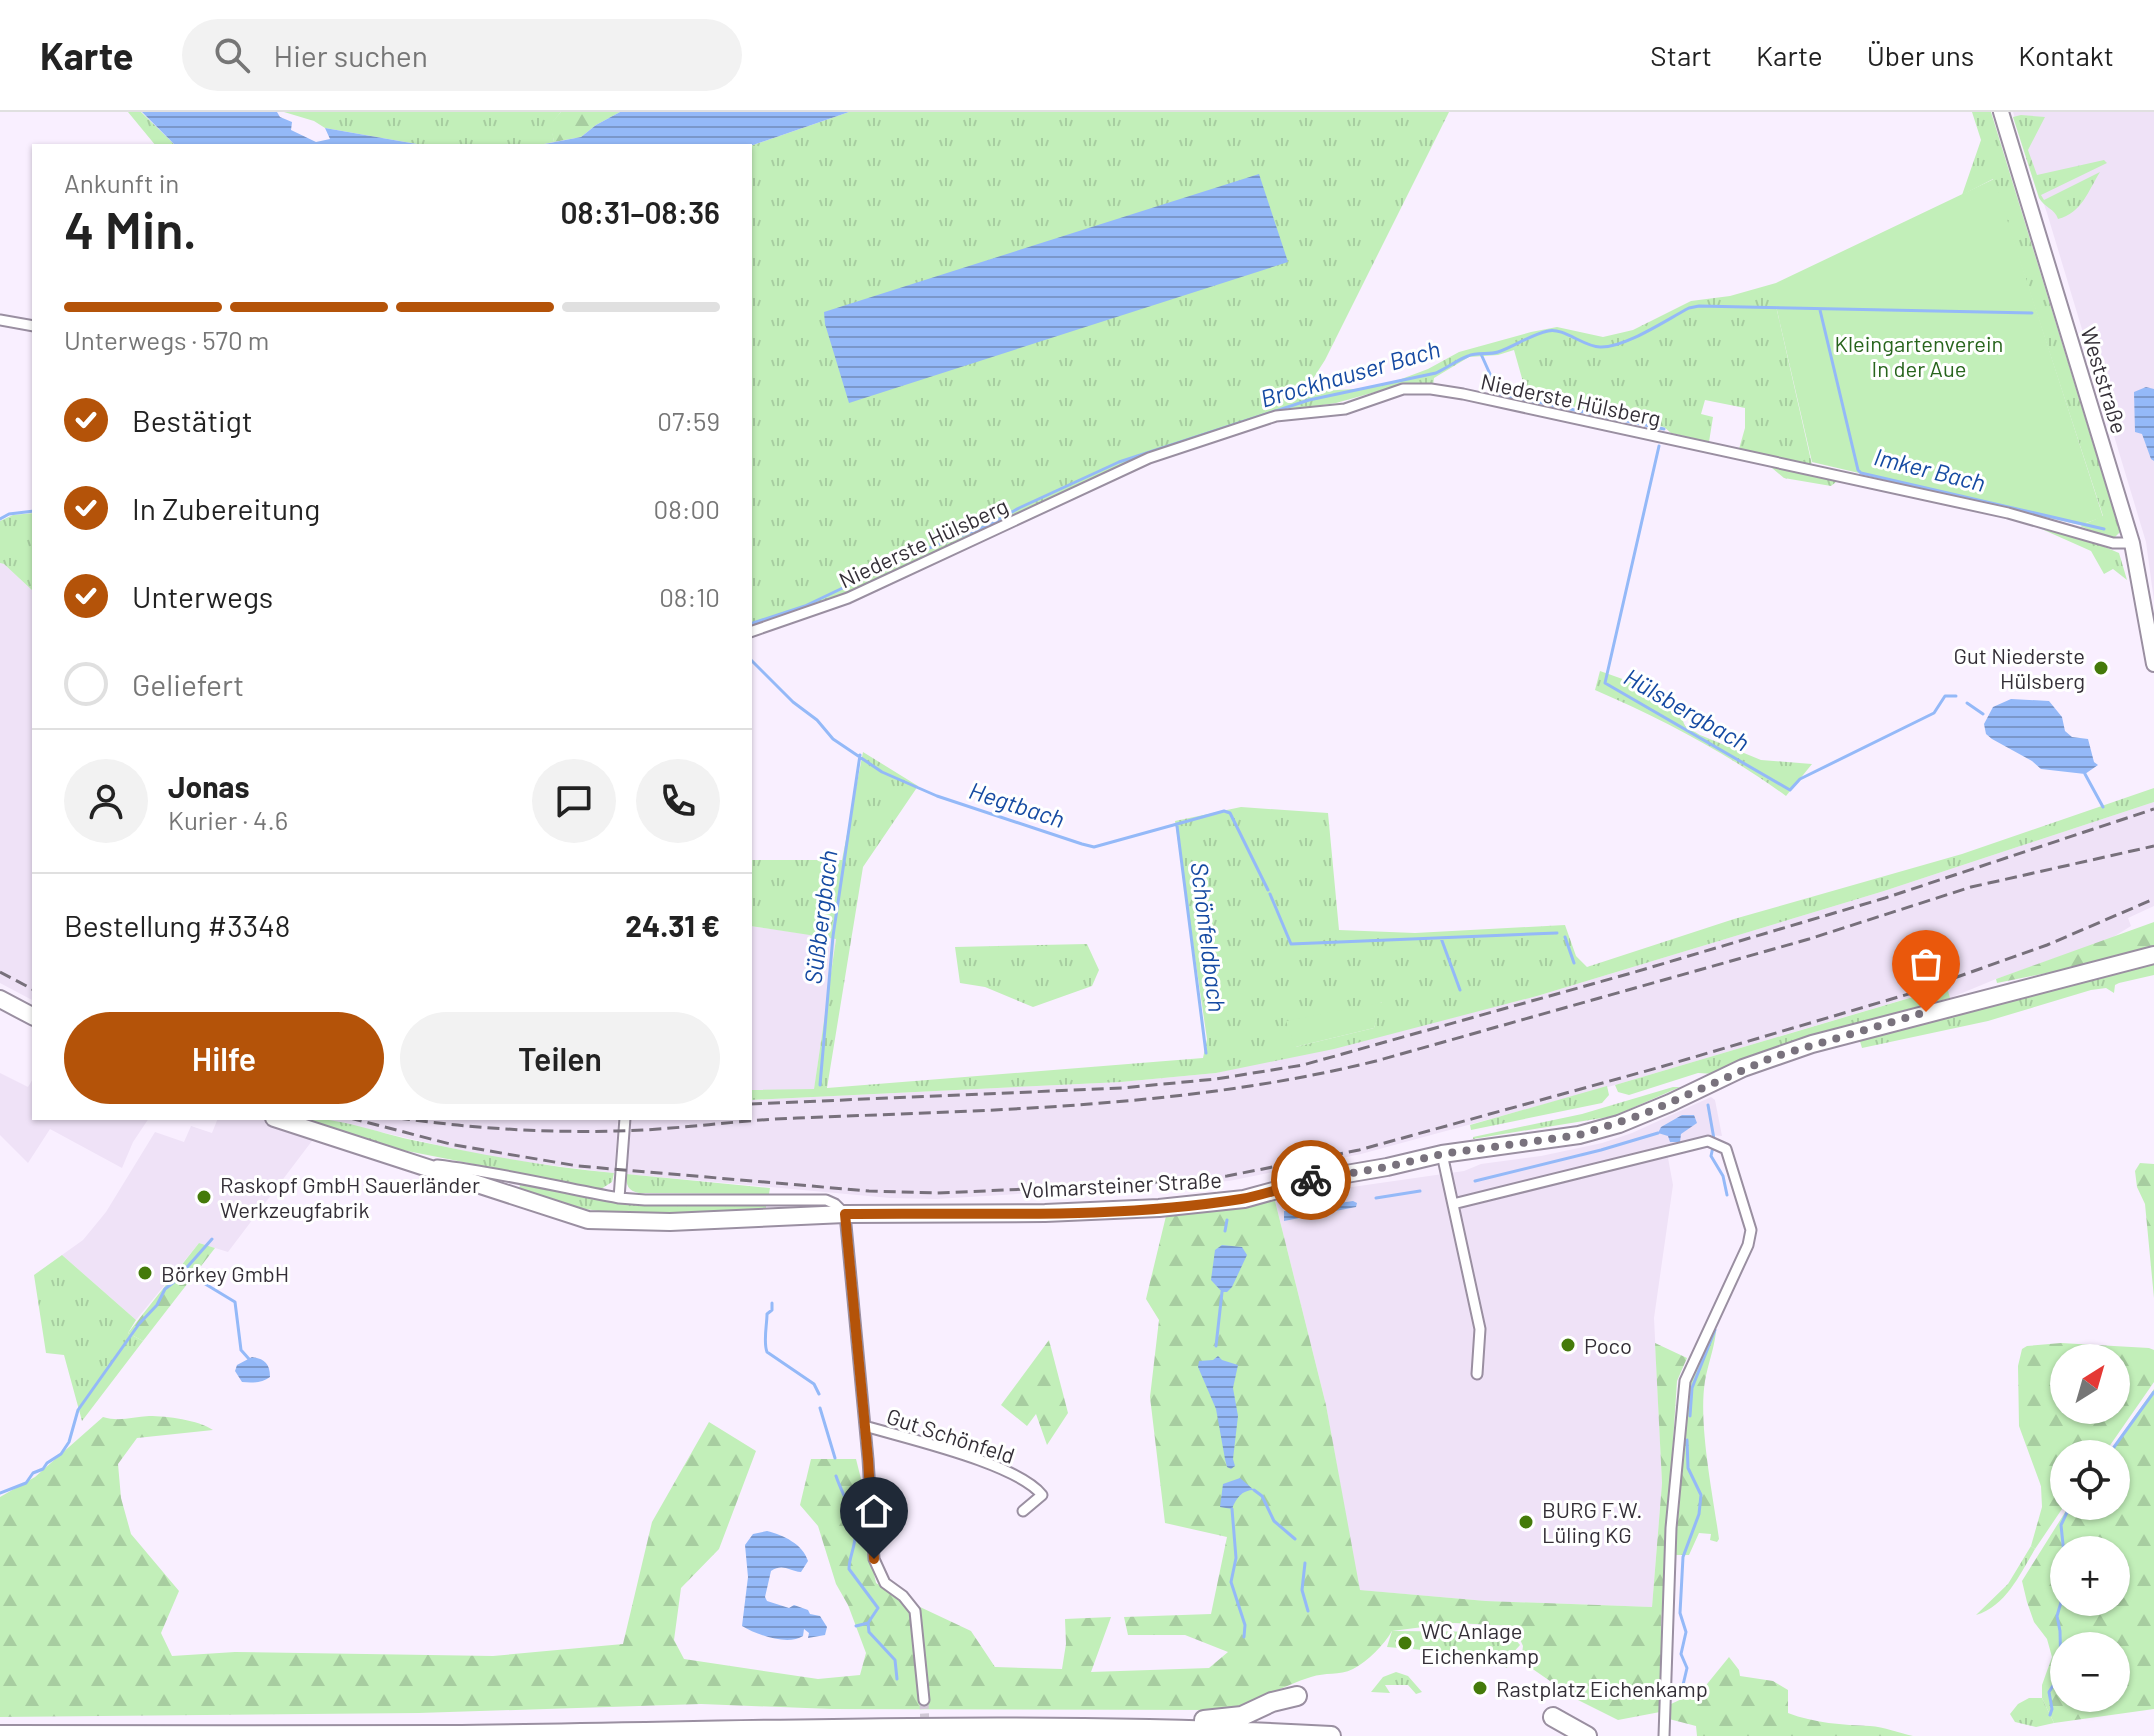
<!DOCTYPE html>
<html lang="de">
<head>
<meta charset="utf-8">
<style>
  body { margin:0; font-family:Barlow,sans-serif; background:#f2f2f2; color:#222; height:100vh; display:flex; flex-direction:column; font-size:30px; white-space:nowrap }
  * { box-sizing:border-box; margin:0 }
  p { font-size:26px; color:#767676 }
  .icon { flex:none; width:44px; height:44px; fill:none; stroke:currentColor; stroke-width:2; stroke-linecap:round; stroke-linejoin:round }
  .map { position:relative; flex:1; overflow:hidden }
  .details { position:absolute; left:32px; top:32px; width:720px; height:976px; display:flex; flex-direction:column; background:#fff; border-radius:0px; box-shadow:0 2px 6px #0004 }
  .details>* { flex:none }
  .needle { width:52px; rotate:37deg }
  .tools { position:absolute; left:2050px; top:1232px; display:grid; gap:16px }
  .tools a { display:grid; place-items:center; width:80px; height:80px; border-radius:50%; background:#fff; box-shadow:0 2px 6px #0004; font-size:40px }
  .pin { position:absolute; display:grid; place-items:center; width:68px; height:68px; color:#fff; margin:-82px -34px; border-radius:50% 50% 50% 0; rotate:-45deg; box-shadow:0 0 8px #0007 }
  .pin .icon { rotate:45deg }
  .courier { position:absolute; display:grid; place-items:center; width:80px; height:80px; margin:-40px; border:6px solid #b45309; border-radius:50%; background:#fff; color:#222; box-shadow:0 2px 10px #0007 }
  .headline em { font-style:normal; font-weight:600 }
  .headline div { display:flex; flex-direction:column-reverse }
  .headline { display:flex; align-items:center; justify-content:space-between; height:136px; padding:0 32px }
  h1 { font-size:52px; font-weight:600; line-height:60px }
  .bar { display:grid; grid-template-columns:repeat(4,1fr); gap:12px 8px; align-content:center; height:96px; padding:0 32px }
  .bar i { height:10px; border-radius:6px; background:#e0e0e0 }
  .bar .selected { background:#b45309 }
  .bar p { grid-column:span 4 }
  .line { display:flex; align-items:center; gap:20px; padding:0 32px; border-top:2px solid #e0e0e0 }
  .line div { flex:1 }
  .round { display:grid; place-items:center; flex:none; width:84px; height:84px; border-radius:42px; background:#f2f2f2 }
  ol { padding:0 32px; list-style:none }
  li { display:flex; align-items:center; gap:24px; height:88px }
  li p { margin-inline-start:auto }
  li .icon { padding:8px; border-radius:50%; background:#b45309; color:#fff; stroke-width:4 }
  li:last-child { color:#767676 }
  li i { width:44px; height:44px; border:4px solid #e0e0e0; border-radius:50% }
  .cta { display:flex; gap:16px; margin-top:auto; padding:16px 32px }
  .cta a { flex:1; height:92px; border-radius:48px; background:#b45309; color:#fff; font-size:32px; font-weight:600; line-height:92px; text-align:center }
  .cta a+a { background:#f2f2f2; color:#222 }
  header { display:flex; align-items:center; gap:48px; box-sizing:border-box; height:112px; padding:0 40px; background:#fff; border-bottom:2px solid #e0e0e0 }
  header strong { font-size:38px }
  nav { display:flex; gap:44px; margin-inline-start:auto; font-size:28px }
  .search { width:560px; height:72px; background:#f2f2f2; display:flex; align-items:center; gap:20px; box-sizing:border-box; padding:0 28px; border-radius:44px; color:#767676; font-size:30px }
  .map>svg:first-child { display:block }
</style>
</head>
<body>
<header>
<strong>Karte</strong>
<div class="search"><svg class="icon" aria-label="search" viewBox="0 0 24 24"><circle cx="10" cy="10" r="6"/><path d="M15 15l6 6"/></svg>Hier suchen</div>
<nav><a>Start</a><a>Karte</a><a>Über uns</a><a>Kontakt</a></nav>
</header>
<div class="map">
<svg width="2154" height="1624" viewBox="0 0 2154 1624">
  <defs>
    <pattern id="grass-tufts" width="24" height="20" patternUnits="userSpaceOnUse" patternTransform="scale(2)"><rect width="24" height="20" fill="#c2efb9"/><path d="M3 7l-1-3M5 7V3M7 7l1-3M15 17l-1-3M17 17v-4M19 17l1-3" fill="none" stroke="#a7cda0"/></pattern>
    <pattern id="forest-firs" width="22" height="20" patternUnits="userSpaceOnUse" patternTransform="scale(2)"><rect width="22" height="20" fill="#c2efb9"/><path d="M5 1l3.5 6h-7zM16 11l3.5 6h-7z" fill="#a7cda0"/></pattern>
    <pattern id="water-rules" width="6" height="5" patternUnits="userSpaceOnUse" patternTransform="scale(2)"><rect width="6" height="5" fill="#94b9f8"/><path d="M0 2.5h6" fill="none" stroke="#7a97ca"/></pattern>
  </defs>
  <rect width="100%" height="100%" fill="#f9efff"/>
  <path fill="#efe2f7" d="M2013,0H2154V489L2146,430L2047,101Z
    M0,451L4,452L34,480V889L0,871Z
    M2154,690V794L2128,806L2131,814L2110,827L1996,867L1950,886L1946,875L1615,973L1361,1042L1229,1069L936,1087L890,1086L626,1062L631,1006H750V988L1121,970L1216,961L1537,884L1884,779Z
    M750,814L836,826L814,978H750Z
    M0,961L28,975L34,965V1006H149L133,1030L122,1056L50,1017L28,1051L0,1023Z
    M1711,985L1715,988L1722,1024L1710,1023L1666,1035L1673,1073L1654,1206L1662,1371L1652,1495L1486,1489L1359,1478L1326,1293L1275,1089L1317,1080L1464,1059L1481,1052L1541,1044L1602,1031L1632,1021Z
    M218,1006H274L318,1021L228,1140L199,1131L136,1208L62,1143L83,1128L106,1100L155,1020L184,1030L191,1014L212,1021Z
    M319,1006H618L614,1061L495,1046Z"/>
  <path fill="url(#grass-tufts)" fill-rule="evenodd" d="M128,0H141L176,34H156Z
    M284,0H561L551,12L554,30L534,34H428L325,16L314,9Z
    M849,0H1449L1325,248L1309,273H1306L1307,280L1369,276L1388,272L1428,257L1459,240L1531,220L1557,215L1603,225L1633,218L1691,189L1730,184L1776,171V194L1812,353L1739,337L1745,316V296L1705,288L1701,302L1713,305L1709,330L1671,321L1664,315L1527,284L1514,238L1498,243L1469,245L1434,266L1433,273L1386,277L1336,291L1289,298L1288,295L1138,344L1149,346L848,486L750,520V34Z
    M1972,0H1991L2120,420L2113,427L2080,414L2103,404L1993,67L1962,83L1981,28Z
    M2021,3L2045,5L2028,38L2037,63L2104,48L2107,51L2041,83L2044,88L2100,60C2088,79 2082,101 2058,107C2055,97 2044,95 2039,86L2013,5Z
    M1765,350L1841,366L1831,374L1784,366Z
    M34,401V480L4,452L0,451V409L13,403Z
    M2021,408L2086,427L2119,441L2127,468L2113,457L2104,462L2091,439Z
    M1600,559L1645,575L1660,585L1665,594L1682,607L1685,614L1700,623L1761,648L1812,652L1786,684C1727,641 1662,607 1595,578Z
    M863,640L918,674L863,755L827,976L1203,946L1207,927L1175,709L1241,695L1328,701L1339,818L1415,821L1565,813L1576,844L1587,855L1734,807L1962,742L2154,676V690L1884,779L1537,884L1334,937L1216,961L1121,970L750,988V978L814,977L836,827L750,814V748H842ZM1382,890L1374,916L1295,935Z
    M1087,832L1099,858L1092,874L1033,895L985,875L960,871L955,835Z
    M2154,852V863L2119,871L2115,873L2114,881L2106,876L2091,878L1988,909L1862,936L1859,926Z
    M1947,875L1950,886L1823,920L1769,938L1715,962L1698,961L1629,983L1618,980L1615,973Z
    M1607,974L1609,983L1602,991L1471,1018L1470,1013Z
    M1673,975H1680L1614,1004L1473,1027V1025L1582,1002Z
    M303,1006C340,1006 376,1020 412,1028C479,1042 545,1055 614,1061L612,1070L601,1077L397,1037Z
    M626,1062L770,1076L769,1082L639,1081C628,1079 626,1073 626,1062Z
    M520,1073L627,1092L766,1094V1099L624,1103L567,1094L519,1078Z
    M62,1143L136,1208L128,1221L143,1229L82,1309L64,1243L46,1241L34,1163Z
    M2031,1434L2035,1437C2020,1462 2006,1494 1976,1503L2008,1472Z
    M1392,1519L1509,1520L1520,1533L1511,1543L1507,1556L1483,1545L1413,1537L1412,1525L1399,1526V1536L1387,1535Z
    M1396,1560L1408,1564L1422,1580L1416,1582L1408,1573H1385L1390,1581L1371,1580L1383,1565Z
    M2029,1586H2042L2054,1611L2036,1615L2015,1610L2010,1602L2018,1592Z"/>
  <path fill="url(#forest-firs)" fill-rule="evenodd" d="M561,0H620L596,13L581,25L554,30L550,12Z
    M2154,810V834L2081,854L1997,871L1996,867Z
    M2140,1051L2154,1052V1186L2145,1092L2137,1075L2135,1059Z
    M1275,1089L1326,1293L1360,1478L1486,1489L1652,1495L1662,1371L1655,1231L1687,1246L1677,1269L1661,1512L1663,1554L1660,1600L1618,1608L1576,1587L1521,1549L1523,1534L1514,1514L1454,1511L1392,1519C1384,1533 1368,1549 1353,1557C1339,1564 1325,1560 1311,1565C1279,1575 1251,1594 1218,1598L831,1597L701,1592L419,1601L0,1605V1385L35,1365L103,1305C119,1310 133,1305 149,1304C167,1304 198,1308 213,1318L137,1326L118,1352L121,1386L131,1422L179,1479L161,1521L172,1544L235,1540L493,1544L623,1532L652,1410L709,1310L756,1339L719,1437L681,1476L674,1528L684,1547L818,1567L860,1563L866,1541L848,1493L836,1472L818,1414L800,1393L811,1347H856L865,1383L871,1448L876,1471L903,1487L971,1519L995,1555L1062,1557L1066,1532L1065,1507L1111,1505L1091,1560L1209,1556L1228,1540L1185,1523H1128L1124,1505L1211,1502L1227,1425L1165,1411L1150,1285L1159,1208L1146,1187L1166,1104Z
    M199,1131L215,1136L143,1229L128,1221Z
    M1713,1219L1716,1220C1714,1237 1708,1252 1705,1269C1698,1312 1713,1383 1719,1427L1717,1430L1710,1428L1711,1422L1699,1421L1689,1443H1675L1689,1267Z
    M1049,1228L1068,1301L1047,1333L1036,1302L1027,1314L1001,1293Z
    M2061,1231L2149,1236L2154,1238V1270L2104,1342H2064V1394L2035,1437L2031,1434L2042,1395L2041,1374L2019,1314L2018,1254L2022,1237L2027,1234ZM2116,1246V1298H2064V1246Z
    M2154,1277V1597L2054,1611L2042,1586V1573L2052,1545L2047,1527L2034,1510L2027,1490L2022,1469L2069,1394H2116V1342H2108ZM2064,1438H2116V1490H2064ZM2064,1534H2116V1586H2064Z
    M1729,1545L1739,1558L1740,1564L1773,1569L1788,1578V1601C1814,1611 1843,1613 1870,1614C1884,1615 1899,1621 1913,1624H1697L1696,1614L1669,1607L1671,1592L1703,1577Z"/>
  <path fill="#c2efb9" d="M1994,67L2103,405L2080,413L1812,350L1776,194V171Z
    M1383,890L1374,916L1295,935L1286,909Z"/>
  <path fill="url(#water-rules)" d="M142,0H277L280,5L292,10L291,18L316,30L330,27L325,16L428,34H176Z
    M620,0H849L750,34H534L581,25L596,13Z
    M1259,62L1288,150L849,291L825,212L824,200Z
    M2146,275L2154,277V349L2151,347L2142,322L2135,320L2134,280Z
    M2011,587L2049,589L2062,605L2065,619L2072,625L2088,627L2094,650L2098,653L2085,662L2041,657L2032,649L1992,627L1986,622L1984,612L1993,595Z
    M1682,1003H1694L1697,1011L1681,1022L1680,1030H1670L1668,1024L1658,1021L1661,1015Z
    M1353,1089L1357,1091L1356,1095L1284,1109V1099Z
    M1222,1133L1242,1135L1247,1143L1232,1175L1227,1180H1222L1211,1168L1215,1138Z
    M1218,1244L1222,1248L1238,1253L1233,1276L1238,1304L1233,1347L1235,1354L1231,1357L1227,1355L1225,1347L1216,1297L1198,1255L1199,1249L1213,1248Z
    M252,1245C264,1247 270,1251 270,1265C262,1271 252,1271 242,1270L235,1259L237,1253Z
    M1240,1366L1254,1378C1242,1378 1236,1386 1232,1397L1220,1395L1223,1372Z
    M767,1419C783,1423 803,1432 808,1449L801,1460C789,1459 783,1451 771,1459L765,1485L767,1489L789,1496L794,1493L808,1498L810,1502L820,1504L827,1515L825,1523L808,1526L809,1521L804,1517L803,1524C788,1534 757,1523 742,1514L748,1465L745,1433L753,1422Z"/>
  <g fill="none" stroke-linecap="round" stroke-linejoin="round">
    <path stroke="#94b9f8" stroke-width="3" d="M1820,198L1858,358L1861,361L2104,417
      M1481,242L1499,282L1664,317
      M1659,334L1605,571L1790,678L1800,667L1934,601L1945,584H1956
      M0,407L9,402L34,399
      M750,512L805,494L916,441L989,413L1019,396L1119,350L1309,288L1436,261C1447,256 1459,247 1468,244C1477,240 1489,243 1498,240C1515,234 1530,223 1548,219C1563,215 1584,235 1600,235C1625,236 1666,208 1689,196L1699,194L2032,201
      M750,547L793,590L817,608L833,627L882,660L937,684L1082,732L1094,735L1224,699L1230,701L1268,778
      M1967,591L1983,602
      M2085,662L2103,695
      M1177,714L1206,941
      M1270,782L1291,832L1557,821
      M1565,825L1574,851
      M1441,826L1460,878
      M820,973L833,824L860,643
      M1708,993L1714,1027
      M1713,1035L1711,1044L1723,1064L1727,1083
      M1475,1069L1601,1038L1658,1021
      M1376,1086L1420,1079
      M1225,1119L1227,1108
      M185,1155L197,1167L235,1190L241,1238L249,1247
      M772,1191V1198L767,1202C767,1213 763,1230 767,1240L814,1272L819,1282
      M1216,1234L1222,1180
      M820,1296L835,1346
      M1690,1304L1692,1276L1715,1218
      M2109,1342L2154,1280
      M836,1364C842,1382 854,1400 855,1418C857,1432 849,1444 849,1457L878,1496L868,1511L869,1520L895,1548L897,1567
      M1254,1378L1262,1384L1274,1409L1295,1427
      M0,1381L26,1371L33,1361L43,1357L47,1351L61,1342L69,1330L78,1298L139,1212L157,1193L165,1177L174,1170L212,1127
      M1232,1397L1236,1446L1231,1470L1245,1513L1244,1525
      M2064,1442L2061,1413L2070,1394
      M1305,1451L1302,1478L1308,1499
      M856,1514L868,1511
      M1683,1573L1687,1556L1681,1542L1686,1520L1680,1501L1683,1445L1699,1402L1701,1383L1688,1356L1687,1328
      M2050,1603L2052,1597L2049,1580L2061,1561L2060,1519L2057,1504L2064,1480"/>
    <path stroke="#d2c9d7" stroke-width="9" stroke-dasharray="9 4.5" stroke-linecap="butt" d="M924,1588L925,1617"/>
    <g stroke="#9a8fa1" stroke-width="13">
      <path id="street" d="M0,208L34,214
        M750,520L848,486L1149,346L1276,304L1345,297L1403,277H1431L1463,282L2008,401L2113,431H2132
        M625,1006L619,1086L645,1088H826L835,1092L845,1102L868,1347L874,1447L885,1471L903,1484L915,1499L924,1588
        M1442,1042L1480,1217L1477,1262
        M437,1053C498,1060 558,1075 619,1086
        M1453,1092L1708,1029L1726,1037L1751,1118L1748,1133L1685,1269L1671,1416L1664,1624
        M865,1314C908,1327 1016,1351 1042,1383L1023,1399"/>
    </g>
    <g stroke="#9a8fa1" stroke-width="18">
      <path id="secondary" d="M2001,0L2132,431L2154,552"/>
    </g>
    <g stroke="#9a8fa1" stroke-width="20">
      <path id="primary" d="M0,887L34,905
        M274,1006L588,1108L670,1110L845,1102L1045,1101L1159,1096L1244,1087L1317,1067L1387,1055L1442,1042L1579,1023L1619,1012L1670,991L1743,956L1812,932L2154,843"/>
    </g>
    <g stroke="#9a8fa1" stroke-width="22">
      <path id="highway" d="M1553,1605L1587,1624
        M1204,1608L1242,1604L1272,1590L1297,1584
        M0,1623C149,1623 299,1624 448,1623C743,1620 1037,1607 1331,1624"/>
    </g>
    <use href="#street" stroke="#fff" stroke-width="9"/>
    <use href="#secondary" stroke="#fff" stroke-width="14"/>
    <use href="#primary" stroke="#fff" stroke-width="16"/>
    <use href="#highway" stroke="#fff" stroke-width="18"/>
    <path stroke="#77707b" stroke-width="3" stroke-dasharray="12 6" stroke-linecap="butt" d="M0,860L34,878
      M750,992L1122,976L1216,967L1303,953L1628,862L1885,786L2154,697
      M350,1006L454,1033L578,1054L869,1079L936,1081L1123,1073L1227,1064L1359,1038L1657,956L1912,881L2047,833L2154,787
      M398,1006C470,1016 542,1021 616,1019C676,1018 737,1008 797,1006C992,998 1186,996 1376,949L1809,827L1971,775L2154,734"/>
  </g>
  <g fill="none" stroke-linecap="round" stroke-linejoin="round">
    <path stroke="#79727d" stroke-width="8" stroke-dasharray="0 14.4" d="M1311,1068L1387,1055L1442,1042L1579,1023L1644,1002L1773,945L1926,900"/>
    <path stroke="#b45309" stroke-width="10" d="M874,1447L868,1347L845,1102C976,1100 1111,1108 1241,1087C1264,1083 1288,1074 1311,1068"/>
  </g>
  <g fill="#447a0a" stroke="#fff" stroke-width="3">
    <circle cx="2101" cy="556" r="8"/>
    <circle cx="204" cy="1085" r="8"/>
    <circle cx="145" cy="1161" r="8"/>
    <circle cx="1568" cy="1233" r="8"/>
    <circle cx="1526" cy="1410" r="8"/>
    <circle cx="1405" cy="1531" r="8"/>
    <circle cx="1480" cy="1576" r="8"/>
  </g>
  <g text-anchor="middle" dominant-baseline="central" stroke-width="6" stroke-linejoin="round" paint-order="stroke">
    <g font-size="22" fill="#28651d" stroke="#fff">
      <text x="1919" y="231">Kleingartenverein<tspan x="1919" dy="25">In der Aue</tspan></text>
    </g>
    <g font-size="22" fill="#342f37" stroke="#fff">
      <text transform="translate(2105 268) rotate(73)">Weststraße</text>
      <text transform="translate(1571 287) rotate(12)">Niederste Hülsberg</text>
      <text transform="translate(923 430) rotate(-25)">Niederste Hülsberg</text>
      <text transform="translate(1121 1072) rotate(-3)">Volmarsteiner Straße</text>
      <text transform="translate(951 1323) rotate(18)">Gut Schönfeld</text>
    </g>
    <g font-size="22" fill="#342f37" stroke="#fff" text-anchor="start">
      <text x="2085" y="543" text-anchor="end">Gut Niederste<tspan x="2085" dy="25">Hülsberg</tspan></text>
      <text x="220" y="1072">Raskopf GmbH Sauerländer<tspan x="220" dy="25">Werkzeugfabrik</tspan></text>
      <text x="161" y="1161">Börkey GmbH</text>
      <text x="1584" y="1233">Poco</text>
      <text x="1542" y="1397">BURG F.W.<tspan x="1542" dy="25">Lüling KG</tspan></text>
      <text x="1421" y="1518">WC Anlage<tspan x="1421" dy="25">Eichenkamp</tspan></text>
      <text x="1496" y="1576">Rastplatz Eichenkamp</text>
    </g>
    <g font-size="24" font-style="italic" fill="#154aa2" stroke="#fff">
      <text transform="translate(1350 261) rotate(-16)">Brockhauser Bach</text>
      <text transform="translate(1930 357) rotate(14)">Imker Bach</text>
      <text transform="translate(1687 597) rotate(30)">Hülsbergbach</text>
      <text transform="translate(1017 692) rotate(18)">Hegtbach</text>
      <text transform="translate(820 805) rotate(-83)">Süßbergbach</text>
      <text transform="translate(1209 825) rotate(83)">Schönfeldbach</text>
    </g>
  </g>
</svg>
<div class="tools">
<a><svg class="needle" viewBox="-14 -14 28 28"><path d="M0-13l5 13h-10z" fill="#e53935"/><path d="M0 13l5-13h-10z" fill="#767676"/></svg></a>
<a><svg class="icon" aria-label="locate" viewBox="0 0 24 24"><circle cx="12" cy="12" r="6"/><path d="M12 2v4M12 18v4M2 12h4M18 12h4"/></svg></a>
<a>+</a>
<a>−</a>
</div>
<div class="pin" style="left:1926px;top:900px;background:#ea580c"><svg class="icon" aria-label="bag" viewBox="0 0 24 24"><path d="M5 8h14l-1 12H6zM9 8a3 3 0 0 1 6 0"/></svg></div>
<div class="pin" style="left:874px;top:1447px;background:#1f2937"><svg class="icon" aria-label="home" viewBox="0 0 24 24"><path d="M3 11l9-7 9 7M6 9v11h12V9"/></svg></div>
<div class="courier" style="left:1311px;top:1068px"><svg class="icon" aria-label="bike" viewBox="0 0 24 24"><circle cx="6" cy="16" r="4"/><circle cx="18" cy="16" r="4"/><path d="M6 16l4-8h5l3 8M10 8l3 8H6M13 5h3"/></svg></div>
<section class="details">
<div class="headline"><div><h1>4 Min.</h1><p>Ankunft in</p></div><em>08:31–08:36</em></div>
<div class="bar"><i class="selected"></i><i class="selected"></i><i class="selected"></i><i></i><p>Unterwegs · 570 m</p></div>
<ol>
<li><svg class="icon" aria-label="check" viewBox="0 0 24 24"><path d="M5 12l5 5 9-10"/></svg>Bestätigt<p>07:59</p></li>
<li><svg class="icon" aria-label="check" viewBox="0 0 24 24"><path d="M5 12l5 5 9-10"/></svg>In Zubereitung<p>08:00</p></li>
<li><svg class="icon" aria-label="check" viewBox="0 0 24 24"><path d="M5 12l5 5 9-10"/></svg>Unterwegs<p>08:10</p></li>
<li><i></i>Geliefert</li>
</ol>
<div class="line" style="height:144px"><a class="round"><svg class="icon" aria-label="person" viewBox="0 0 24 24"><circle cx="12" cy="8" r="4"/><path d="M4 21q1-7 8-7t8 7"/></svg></a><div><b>Jonas</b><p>Kurier · 4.6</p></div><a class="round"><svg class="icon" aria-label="chat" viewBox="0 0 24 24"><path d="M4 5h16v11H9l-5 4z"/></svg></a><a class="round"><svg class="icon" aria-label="phone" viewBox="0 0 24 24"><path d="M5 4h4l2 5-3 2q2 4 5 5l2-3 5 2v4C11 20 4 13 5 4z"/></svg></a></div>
<div class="line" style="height:104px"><div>Bestellung #3348</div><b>24.31 €</b></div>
<div class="cta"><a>Hilfe</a><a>Teilen</a></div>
</section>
</div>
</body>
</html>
